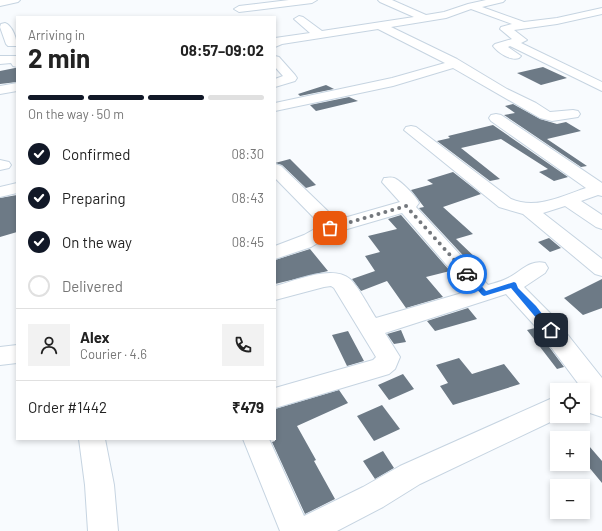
<!DOCTYPE html>
<html lang="en">
<head>
<meta charset="utf-8">
<style>
  body { margin:0; font-family:Barlow,sans-serif; background:#f2f2f2; color:#222; height:100vh; display:flex; flex-direction:column; font-size:15px; white-space:nowrap }
  * { box-sizing:border-box; margin:0 }
  p { font-size:13px; color:#767676 }
  .icon { flex:none; width:22px; height:22px; fill:none; stroke:currentColor; stroke-width:2; stroke-linecap:round; stroke-linejoin:round }
  .map { position:relative; flex:1; overflow:hidden }
  .drawer { position:absolute; left:16px; top:16px; width:260px; height:424px; display:flex; flex-direction:column; background:#fff; border-radius:0px; box-shadow:0 2px 6px #0003 }
  .drawer>* { flex:none }
  .controls { position:absolute; left:550px; top:383px; display:grid; gap:8px }
  .controls a { display:grid; place-items:center; width:40px; height:40px; border-radius:0px; background:#fff; box-shadow:0 2px 6px #0003; font-size:20px }
  .pin { position:absolute; display:grid; place-items:center; width:34px; height:34px; color:#fff; margin:-17px; border-radius:8px; box-shadow:0 2px 6px #0006 }
  .courier { position:absolute; display:grid; place-items:center; width:40px; height:40px; margin:-20px; border:3px solid #1a73e8; border-radius:50%; background:#fff; color:#222; box-shadow:0 1px 5px #0007 }
  .summary em { font-style:normal; font-weight:700 }
  .summary div { display:flex; flex-direction:column-reverse }
  .summary { display:flex; align-items:center; justify-content:space-between; height:68px; padding:0 12px }
  h1 { font-size:26px; font-weight:700; line-height:30px }
  .bar { display:grid; grid-template-columns:repeat(4,1fr); gap:6px 4px; align-content:center; height:48px; padding:0 12px }
  .bar i { height:5px; border-radius:3px; background:#e0e0e0 }
  .bar .active { background:#111827 }
  .bar p { grid-column:span 4 }
  .line { display:flex; align-items:center; gap:10px; padding:0 12px; border-top:1px solid #e0e0e0 }
  .line div { flex:1 }
  .round { display:grid; place-items:center; flex:none; width:42px; height:42px; border-radius:0px; background:#f2f2f2 }
  ol { padding:0 12px; list-style:none }
  li { display:flex; align-items:center; gap:12px; height:44px }
  li p { margin-inline-start:auto }
  li .icon { padding:4px; border-radius:50%; background:#111827; color:#fff; stroke-width:4 }
  li:last-child { color:#767676 }
  li i { width:22px; height:22px; border:2px solid #e0e0e0; border-radius:50% }
  .map>svg:first-child { display:block }
</style>
</head>
<body>
<div class="map">
<svg width="602" height="531" viewBox="0 0 602 531">
  <rect width="100%" height="100%" fill="#f8fbfe"/>
  <path fill="#6d7a86" d="M543,67L567,78L541,85L517,73Z
    M15,68H17V82L0,84V71Z
    M326,85L334,89L300,96L298,94Z
    M349,97L358,101L316,111L310,105Z
    M513,104L540,119L557,124L566,122L581,131L547,139L587,166L581,167L504,115L515,113L505,106Z
    M493,125L568,177L554,181L539,172L548,169L501,139L461,148L500,179L490,181L437,141L450,138L448,136Z
    M290,159L316,185L306,188L282,165L275,163Z
    M453,172L481,194L443,207L473,234L456,239L481,263L472,265L419,208L424,207L411,190L433,184L427,180Z
    M17,195V232L0,237V198Z
    M401,215L450,271L426,277L443,297L406,308L387,281L361,291L352,279L375,271L365,256L380,252L368,236L397,229L388,219Z
    M549,238L561,248L550,252L538,242Z
    M310,249L328,271L275,284V260Z
    M602,279V308L583,315L564,298Z
    M468,308L477,319L435,331L427,321Z
    M535,328L564,367L557,369L527,330Z
    M401,330L406,342L394,344L387,334Z
    M348,331L364,361L347,366L332,335Z
    M459,358L472,374L504,364L520,384L453,405L440,386L448,383L436,365Z
    M403,374L414,389L389,400L378,385Z
    M339,390L348,403L297,426L316,460L314,461L335,499L305,514L272,442L275,441V409Z
    M382,405L400,429L374,441L357,416Z
    M583,439L602,461V483L583,460Z
    M383,451L394,468L375,479L363,461Z"/>
  <g fill="none" stroke-linecap="round" stroke-linejoin="round">
    <g stroke="#c6d4e1" stroke-width="2">
      <path id="minor" d="M0,0H20L18,2L0,6Z
        M289,0H317L312,3L239,12L234,9L239,6Z
        M378,0H392L426,15L444,12L468,4L486,0H505L503,2L482,7L524,22L557,18L602,8V14L557,24L514,30L527,40L521,43L602,82V91L510,46L508,47L521,56L519,58C511,61 498,53 493,46L495,44L512,39L500,29L501,27L512,24L471,9L446,18L391,27L457,59L507,89L536,103L550,112L573,110L578,111L580,114L578,117L552,121L540,118L453,68L393,86L275,111V103L392,78L445,63L378,29L282,44L275,47V38L310,33L294,19L299,16L303,17L322,31L414,17L380,2Z
        M5,23C12,25 18,40 16,46H8L6,44L0,27L1,24Z
        M0,56H17V67L13,66L11,63L0,64Z
        M275,56L279,57L295,75L297,78L295,81L275,87V79L283,76L275,67Z
        M17,83V91L0,94V86Z
        M496,114L501,115L602,183V196L598,195L581,201L602,215V229L596,227L565,206L543,213L602,259V276L595,274L523,214L499,207L404,130L406,127L411,126L416,127L511,199C536,210 562,196 586,188L491,121L489,118L491,115Z
        M0,160L9,162L11,165L9,168L0,170Z
        M275,164L281,166L337,220L400,202L382,182L384,178C388,178 390,177 394,178C400,180 417,197 419,203L416,207L488,285C494,283 500,282 506,279C520,273 529,259 545,263L548,268L545,273L524,287L552,315L602,378V417L590,413L583,414V390L536,327L506,294L385,333L400,357L395,369L389,374L275,408V388L373,360L376,357L334,288L331,286L324,287L275,300V286C295,281 332,264 350,279C358,286 370,309 376,318L469,291L402,213L337,232L311,247L275,259V246L304,235L320,226L319,223L275,178Z
        M17,183V193L0,197V187Z
        M17,345V363L0,365V347Z
        M557,396V416H563L420,484L383,507L337,531H280L243,439H269L304,516L363,487L400,466Z
        M79,439H105L114,485L118,531H88L85,485Z"/>
    </g>
    <use href="#minor" fill="#fff" fill-rule="evenodd"/>
  </g>
  <path fill="#1a73e8" d="M467,272L469,273L486,291L514,282L516,283L518,288L536,306L553,328V332H548L511,288L484,296L482,295L465,276V273Z"/>
  <g fill="none" stroke-linecap="round" stroke-linejoin="round">
    <path stroke="#74787d" stroke-width="4" stroke-dasharray="0 7.2" d="M330,228L406,206L467,274"/>
  </g>
</svg>
<div class="controls">
<a><svg class="icon" aria-label="locate" viewBox="0 0 24 24"><circle cx="12" cy="12" r="6"/><path d="M12 2v4M12 18v4M2 12h4M18 12h4"/></svg></a>
<a>+</a>
<a>−</a>
</div>
<div class="pin" style="left:330px;top:228px;background:#ea580c"><svg class="icon" aria-label="bag" viewBox="0 0 24 24"><path d="M5 8h14l-1 12H6zM9 8a3 3 0 0 1 6 0"/></svg></div>
<div class="pin" style="left:551px;top:330px;background:#1f2937"><svg class="icon" aria-label="home" viewBox="0 0 24 24"><path d="M3 11l9-7 9 7M6 9v11h12V9"/></svg></div>
<div class="courier" style="left:467px;top:274px"><svg class="icon" aria-label="car" viewBox="0 0 24 24"><path d="M5 17H2v-5l4-1 3-4h7l3 4 3 1v5h-3M9 17h6M6 11h13"/><circle cx="7" cy="17" r="2"/><circle cx="17" cy="17" r="2"/></svg></div>
<section class="drawer">
<div class="summary"><div><h1>2 min</h1><p>Arriving in</p></div><em>08:57–09:02</em></div>
<div class="bar"><i class="active"></i><i class="active"></i><i class="active"></i><i></i><p>On the way · 50 m</p></div>
<ol>
<li><svg class="icon" aria-label="check" viewBox="0 0 24 24"><path d="M5 12l5 5 9-10"/></svg>Confirmed<p>08:30</p></li>
<li><svg class="icon" aria-label="check" viewBox="0 0 24 24"><path d="M5 12l5 5 9-10"/></svg>Preparing<p>08:43</p></li>
<li><svg class="icon" aria-label="check" viewBox="0 0 24 24"><path d="M5 12l5 5 9-10"/></svg>On the way<p>08:45</p></li>
<li><i></i>Delivered</li>
</ol>
<div class="line" style="height:72px"><a class="round"><svg class="icon" aria-label="person" viewBox="0 0 24 24"><circle cx="12" cy="8" r="4"/><path d="M4 21q1-7 8-7t8 7"/></svg></a><div><b>Alex</b><p>Courier · 4.6</p></div><a class="round"><svg class="icon" aria-label="phone" viewBox="0 0 24 24"><path d="M5 4h4l2 5-3 2q2 4 5 5l2-3 5 2v4C11 20 4 13 5 4z"/></svg></a></div>
<div class="line" style="height:52px"><div>Order #1442</div><b>₹479</b></div>
</section>
</div>
</body>
</html>
